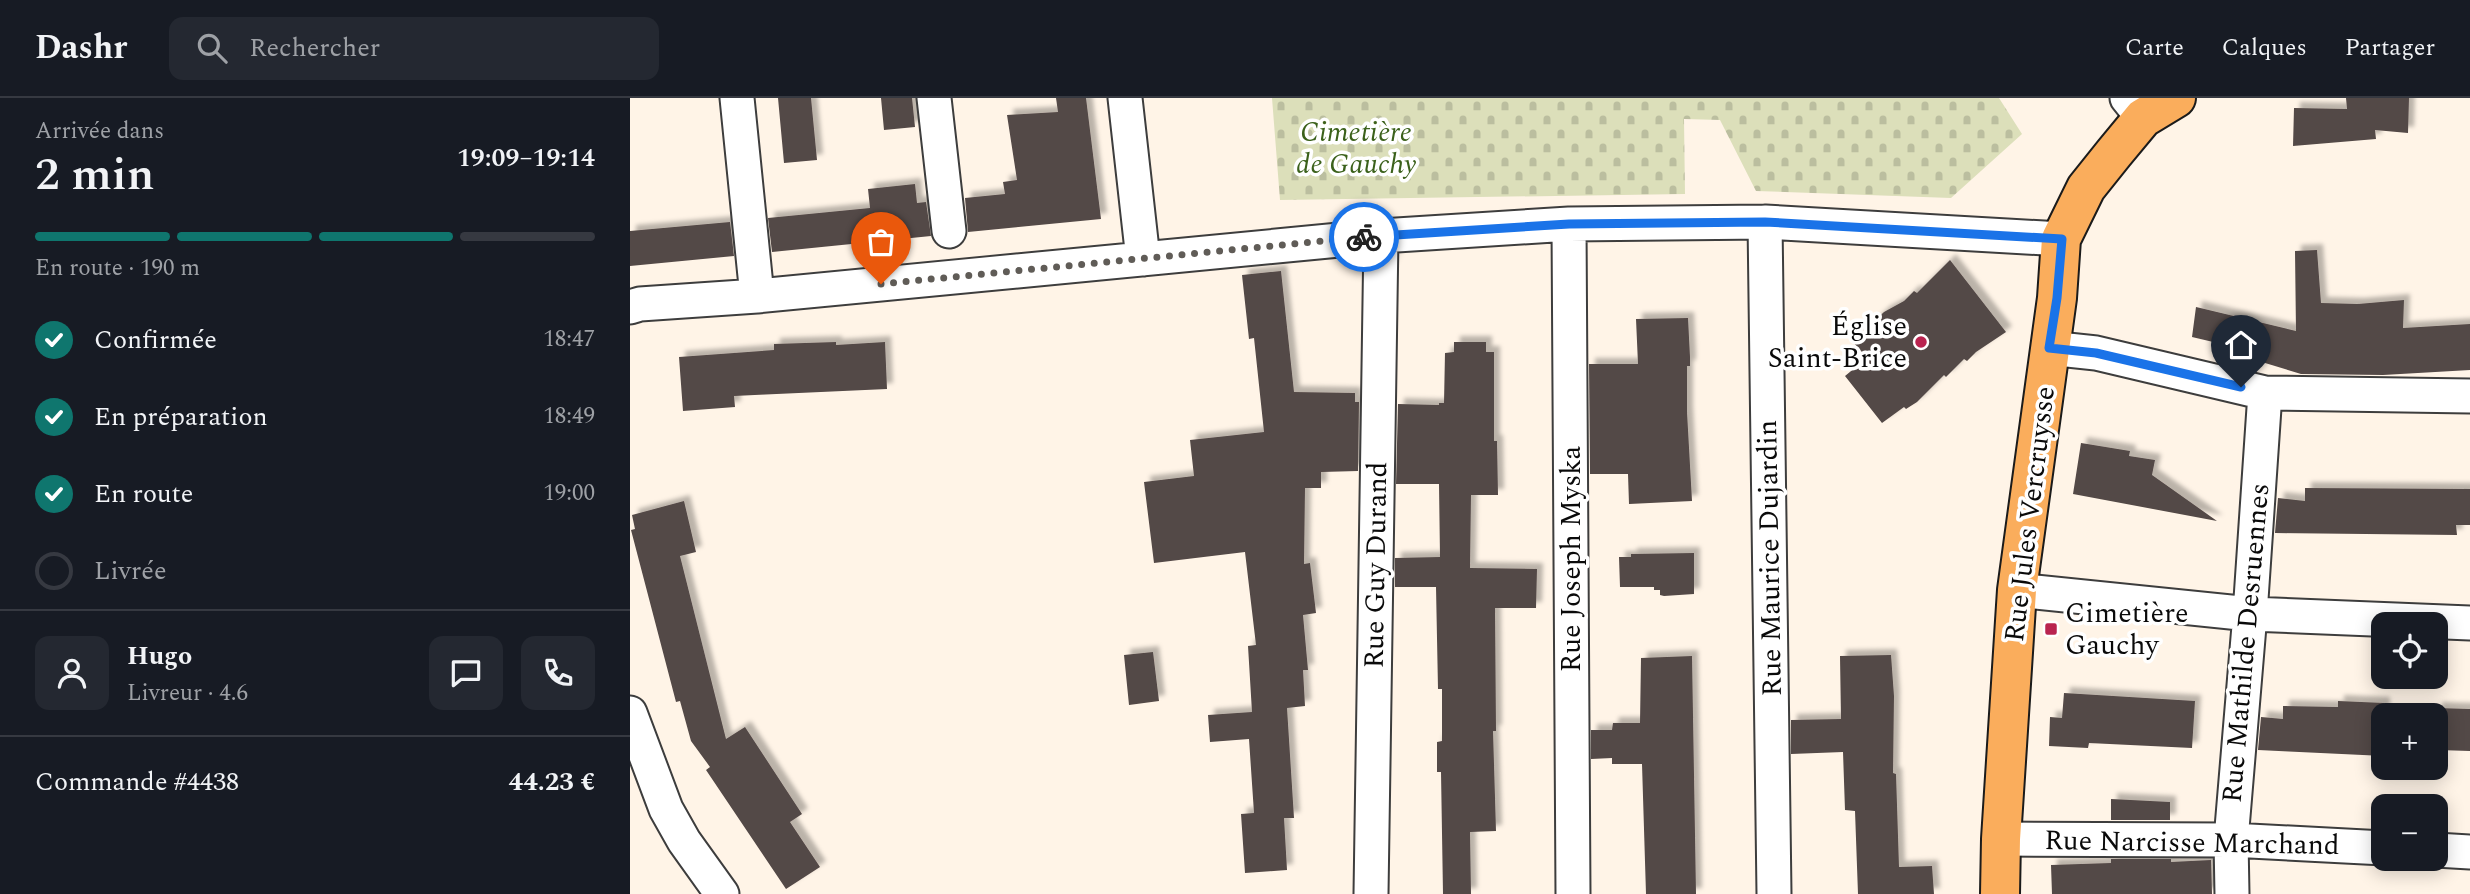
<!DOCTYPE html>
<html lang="fr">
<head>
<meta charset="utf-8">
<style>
  body { margin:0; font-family:Spectral,serif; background:#242831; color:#f1f3f6; height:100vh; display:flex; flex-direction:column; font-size:26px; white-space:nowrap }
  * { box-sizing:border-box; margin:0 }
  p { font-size:23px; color:#9ea1a6 }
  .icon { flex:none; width:38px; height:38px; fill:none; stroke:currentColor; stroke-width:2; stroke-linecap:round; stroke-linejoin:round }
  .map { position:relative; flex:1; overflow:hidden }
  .sheet { display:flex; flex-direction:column; background:#171b24; width:630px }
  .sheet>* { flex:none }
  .fabs { position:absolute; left:1741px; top:514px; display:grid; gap:14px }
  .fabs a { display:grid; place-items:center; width:77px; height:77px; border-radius:14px; background:#171b24; box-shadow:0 4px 18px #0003; font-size:35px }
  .pin { position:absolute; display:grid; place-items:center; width:60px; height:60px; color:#fff; margin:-72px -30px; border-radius:50% 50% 50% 0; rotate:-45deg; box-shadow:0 0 7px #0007 }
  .pin .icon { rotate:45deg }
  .courier { position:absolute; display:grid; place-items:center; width:70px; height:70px; margin:-35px; border:5px solid #1a73e8; border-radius:50%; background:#fff; color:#222; box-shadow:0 2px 9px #0007 }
  .head em { font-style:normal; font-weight:600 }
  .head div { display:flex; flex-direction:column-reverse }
  .head { display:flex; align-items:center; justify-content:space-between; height:119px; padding:0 35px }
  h1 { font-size:46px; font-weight:600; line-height:52px }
  .bar { display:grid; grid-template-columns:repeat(4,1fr); gap:10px 7px; align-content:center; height:84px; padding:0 35px }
  .bar i { height:9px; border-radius:5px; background:#363941 }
  .bar .selected { background:#0f766e }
  .bar p { grid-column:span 4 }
  .line { display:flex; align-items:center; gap:18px; padding:0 35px; border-top:2px solid #363941 }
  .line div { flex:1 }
  .round { display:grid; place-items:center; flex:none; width:74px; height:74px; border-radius:14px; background:#242831 }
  ol { padding:0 35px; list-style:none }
  li { display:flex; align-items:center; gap:21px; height:77px }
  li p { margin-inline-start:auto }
  li .icon { padding:7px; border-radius:50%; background:#0f766e; color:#fff; stroke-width:4 }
  li:last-child { color:#9ea1a6 }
  li i { width:38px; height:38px; border:4px solid #363941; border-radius:50% }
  header { display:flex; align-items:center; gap:42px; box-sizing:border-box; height:98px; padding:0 35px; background:#171b24; border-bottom:2px solid #363941 }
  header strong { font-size:33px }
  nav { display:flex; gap:38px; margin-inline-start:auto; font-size:24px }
  .search { width:490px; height:63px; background:#242831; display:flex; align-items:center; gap:18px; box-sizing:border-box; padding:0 24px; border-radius:14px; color:#9ea1a6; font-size:26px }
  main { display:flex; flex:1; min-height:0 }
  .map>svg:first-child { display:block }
</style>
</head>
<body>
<header>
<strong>Dashr</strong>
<div class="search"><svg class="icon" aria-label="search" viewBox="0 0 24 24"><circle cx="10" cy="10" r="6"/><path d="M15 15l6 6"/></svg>Rechercher</div>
<nav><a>Carte</a><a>Calques</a><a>Partager</a></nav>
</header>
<main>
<section class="sheet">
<div class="head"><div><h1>2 min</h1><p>Arrivée dans</p></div><em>19:09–19:14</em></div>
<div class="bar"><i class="selected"></i><i class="selected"></i><i class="selected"></i><i></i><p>En route · 190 m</p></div>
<ol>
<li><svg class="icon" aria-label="check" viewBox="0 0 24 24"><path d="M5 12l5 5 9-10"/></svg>Confirmée<p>18:47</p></li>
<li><svg class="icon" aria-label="check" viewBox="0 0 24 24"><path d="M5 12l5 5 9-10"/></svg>En préparation<p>18:49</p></li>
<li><svg class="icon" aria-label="check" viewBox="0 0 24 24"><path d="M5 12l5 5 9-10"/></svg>En route<p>19:00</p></li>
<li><i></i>Livrée</li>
</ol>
<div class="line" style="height:126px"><a class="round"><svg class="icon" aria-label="person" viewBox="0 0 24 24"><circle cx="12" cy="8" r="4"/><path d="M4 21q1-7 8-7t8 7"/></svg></a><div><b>Hugo</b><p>Livreur · 4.6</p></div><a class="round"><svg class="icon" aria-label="chat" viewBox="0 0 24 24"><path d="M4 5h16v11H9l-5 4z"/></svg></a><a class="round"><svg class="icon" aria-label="phone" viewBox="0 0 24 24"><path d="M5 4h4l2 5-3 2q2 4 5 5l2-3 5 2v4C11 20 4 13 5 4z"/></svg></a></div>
<div class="line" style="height:91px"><div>Commande #4438</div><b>44.23 €</b></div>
</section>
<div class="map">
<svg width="1840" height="796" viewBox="0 0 1840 796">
  <defs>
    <pattern id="cemetery-stones" width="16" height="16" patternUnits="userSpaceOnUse" patternTransform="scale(1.75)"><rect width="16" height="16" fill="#dcdfba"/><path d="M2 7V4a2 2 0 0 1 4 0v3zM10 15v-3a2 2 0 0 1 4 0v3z" fill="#bbbe9f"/></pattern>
    <filter id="shadow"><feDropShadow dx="6" dy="-6" stdDeviation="2" flood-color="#0004"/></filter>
  </defs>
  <rect width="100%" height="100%" fill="#fff4e7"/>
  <path fill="url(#cemetery-stones)" d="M642,0H1369L1392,36L1321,100L1126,93L1090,22L1054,21L1055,96L650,102Z"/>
  <path fill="#534846" filter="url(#shadow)" d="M148,0H181L187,62L154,65Z
    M251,0H282L285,29L254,32Z
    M426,0H456L471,121L338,134L335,100L375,96L373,84L387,82L377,17L428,14Z
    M1716,0H1779L1778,35L1745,32L1746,41L1663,48L1664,10L1717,11Z
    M285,86L287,105L296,104L301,138L142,154L138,120L240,110L238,91Z
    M100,124L104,158L0,168V133Z
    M1687,152L1691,205L1728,206L1774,202L1773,230L1840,226V272L1753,277L1671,276L1612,258L1613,251L1562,239L1566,209L1666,233L1665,153Z
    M1320,162L1376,234L1346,254L1337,263L1334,261L1316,279L1314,277L1287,304L1276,311L1274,309L1252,325L1215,278L1237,260L1223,244L1254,214L1274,203L1284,193L1287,195Z
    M651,173L664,294L725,295V304H729L728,373L691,374V390H675L674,466L680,465L686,515L673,517L678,572H673L675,608L657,610L664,720H654L657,772L615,775L611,716L624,715L619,641L580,644L578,617L622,614L618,548L626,547L615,454L524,465L514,384L564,378L560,342L634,334L624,240L619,241L612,177Z
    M1058,220L1060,259V268H1057V314L1062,403L999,406L998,376H960L959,266H1008L1006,221Z
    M206,244V247L255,244L257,291L104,298L105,309L53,313L49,259L144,252V246Z
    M824,244H856V254H864V343H867L868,397H841L840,470L907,471L906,510H865L866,633H863L866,733L840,734L841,796H813L811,674H807V644L812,643V591H808L806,489H765V460L810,459L809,386H766L768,306L809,307V305H814L815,255L824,254Z
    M1451,345L1500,353L1499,358L1525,362L1522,377L1587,423L1443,396Z
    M1675,390L1840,391V427H1826L1827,437L1645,435L1648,400L1675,403Z
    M54,403L66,454L50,458L96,641L115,629L172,716L160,724L190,769L156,791L76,672L80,669L61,643L50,603L46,604L1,432L5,431L2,417Z
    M1064,455V496L1034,498L1030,497V492H1024V489H990L989,459H1001V456Z
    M523,554L529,603L499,607L494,557Z
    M1261,557L1264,598L1263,675L1266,676L1269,769L1302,768L1304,796H1228L1225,713L1215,712L1213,654L1161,656V622L1211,621L1210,558Z
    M1062,558L1066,796H1016L1012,666H982V660L961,661V632H982L983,625H1010L1011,560Z
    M1434,595L1565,603L1562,650L1459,645L1458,650L1419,648L1420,619L1432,620Z
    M1708,603L1754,605V658L1628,652L1631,619L1653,621V608L1708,609Z
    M1806,610L1840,611V653L1809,652L1810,637H1806Z
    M1481,701L1540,704V722H1481Z
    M1481,761H1541V764L1581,762L1582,796H1422L1421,767L1481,765Z"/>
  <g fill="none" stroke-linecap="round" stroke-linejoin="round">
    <g stroke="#3d3d3d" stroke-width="37">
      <path id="minor" d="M107,0L127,198
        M304,0L319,133
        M495,0L513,161
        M1497,0L1513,20
        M1135,124L1144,796
        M939,126L943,796
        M0,209L10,206L127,198L751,138L939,126L1135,124L1431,141
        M1419,250L1466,255L1635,295L1840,298
        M1387,492L1620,516L1840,525
        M0,615L36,711L54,743L92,796
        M1371,741L1601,742L1754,750
        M1806,752L1840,754
        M741,796L751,138
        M1602,796L1601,742L1620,516L1635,295"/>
    </g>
    <g stroke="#1b1b1b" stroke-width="42">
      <path id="major" d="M1370,796L1371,741L1387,492L1427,200L1431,141L1456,90L1484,55L1513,20L1546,0"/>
    </g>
    <use href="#minor" stroke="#fff" stroke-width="33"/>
    <use href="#major" stroke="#faad5c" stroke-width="38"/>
  </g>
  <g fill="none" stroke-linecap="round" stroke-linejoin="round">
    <path stroke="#605c57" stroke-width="7" stroke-dasharray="0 12.6" d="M251,186L734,139"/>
    <path stroke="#1a73e8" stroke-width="9" d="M734,139L939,126L1135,124L1432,141L1427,200L1419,250L1466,255L1611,289"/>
  </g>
  <g fill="#b9234f" stroke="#fff" stroke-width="2.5">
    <circle cx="1291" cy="244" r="7"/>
    <rect x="1414" y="524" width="14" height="14" rx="3.5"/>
  </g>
  <g text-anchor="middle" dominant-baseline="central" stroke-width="7" stroke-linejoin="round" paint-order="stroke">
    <g font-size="28" font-style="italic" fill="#3b611b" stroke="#fff">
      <text x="726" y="34">Cimetière<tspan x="726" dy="32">de Gauchy</tspan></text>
    </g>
    <g font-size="28" fill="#0a0a0a" stroke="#fff" text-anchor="end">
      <text x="1277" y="228">Église<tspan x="1277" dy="32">Saint-Brice</tspan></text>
      <text x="1435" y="515" text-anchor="start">Cimetière<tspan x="1435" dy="32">Gauchy</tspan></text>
    </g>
    <g font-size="28" fill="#0a0a0a" stroke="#fff">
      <text transform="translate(1400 416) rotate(-83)">Rue Jules Vercruysse</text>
      <text transform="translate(1140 460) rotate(-91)">Rue Maurice Dujardin</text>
      <text transform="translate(941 461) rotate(-90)">Rue Joseph Myska</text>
      <text transform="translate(746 467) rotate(-89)">Rue Guy Durand</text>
      <text transform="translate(1616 545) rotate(-85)">Rue Mathilde Desruennes</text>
      <text transform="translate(1562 745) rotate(1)">Rue Narcisse Marchand</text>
    </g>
  </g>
</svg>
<div class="fabs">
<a><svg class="icon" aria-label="locate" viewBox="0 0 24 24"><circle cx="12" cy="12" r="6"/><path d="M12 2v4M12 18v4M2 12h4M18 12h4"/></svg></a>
<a>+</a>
<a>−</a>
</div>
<div class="pin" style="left:251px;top:186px;background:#ea580c"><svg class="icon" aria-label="bag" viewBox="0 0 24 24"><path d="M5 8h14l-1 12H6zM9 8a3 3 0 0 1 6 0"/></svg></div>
<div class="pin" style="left:1611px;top:289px;background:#1f2937"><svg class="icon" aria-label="home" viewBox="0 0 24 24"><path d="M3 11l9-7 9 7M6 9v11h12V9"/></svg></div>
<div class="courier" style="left:734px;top:139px"><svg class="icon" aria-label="bike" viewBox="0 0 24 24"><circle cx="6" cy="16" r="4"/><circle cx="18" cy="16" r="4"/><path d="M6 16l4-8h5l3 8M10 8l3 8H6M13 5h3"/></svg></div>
</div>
</main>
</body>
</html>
